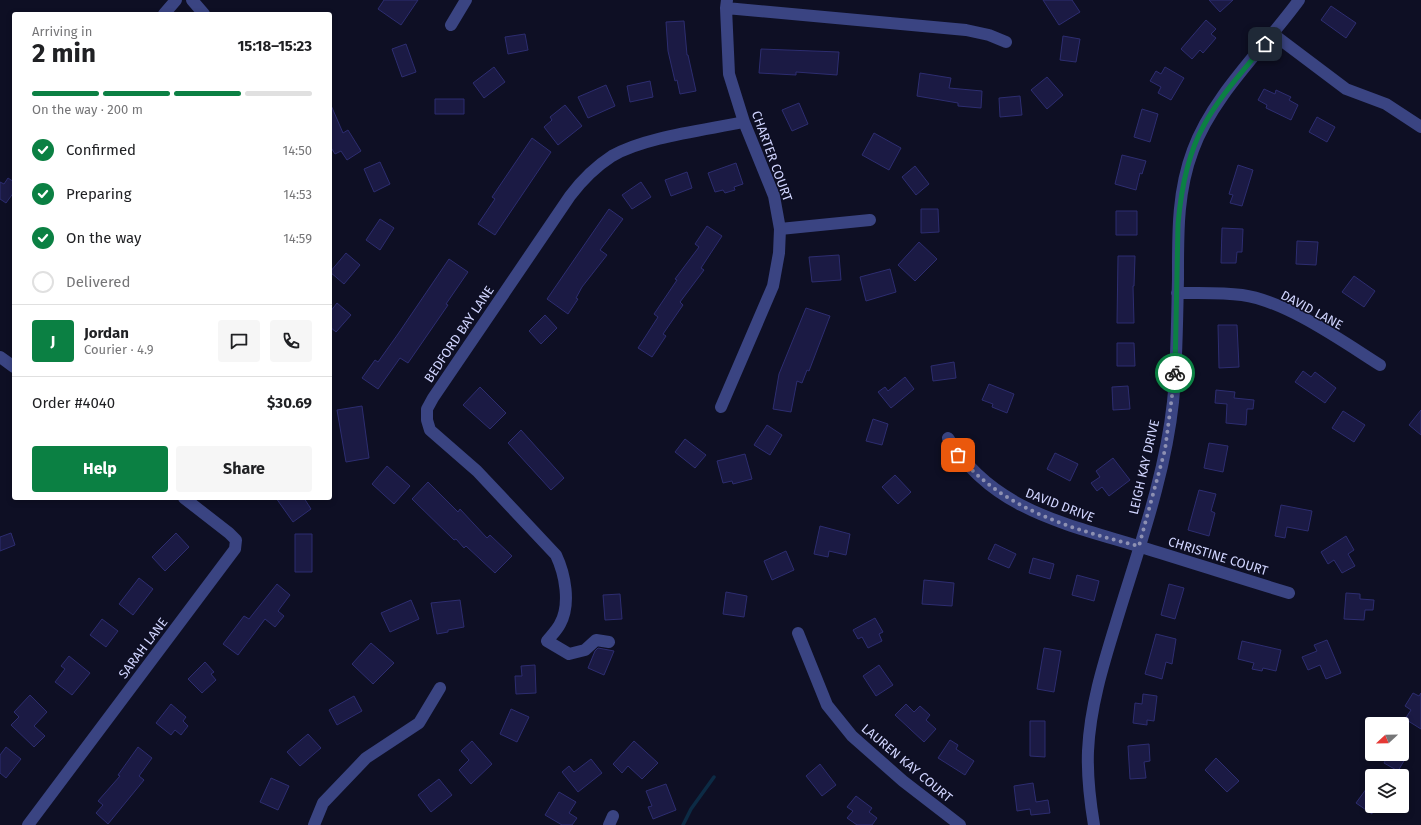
<!DOCTYPE html>
<html lang="en">
<head>
<meta charset="utf-8">
<style>
  body { margin:0; font-family:"Fira Sans",sans-serif; background:#f6f6f6; color:#202124; height:100vh; display:flex; flex-direction:column; font-size:15px; white-space:nowrap }
  * { box-sizing:border-box; margin:0 }
  p { font-size:13px; color:#757577 }
  .icon { flex:none; width:22px; height:22px; fill:none; stroke:currentColor; stroke-width:2; stroke-linecap:round; stroke-linejoin:round }
  .map { position:relative; flex:1; overflow:hidden }
  .side { position:absolute; left:12px; top:12px; width:320px; height:488px; display:flex; flex-direction:column; background:#fff; border-radius:4px; box-shadow:0 2px 6px #0003 }
  .side>* { flex:none }
  .needle { width:26px; rotate:248deg }
  .controls { position:absolute; left:1365px; top:717px; display:grid; gap:8px }
  .controls a { display:grid; place-items:center; width:44px; height:44px; border-radius:4px; background:#fff; box-shadow:0 2px 6px #0003; font-size:20px }
  .pin { position:absolute; display:grid; place-items:center; width:34px; height:34px; color:#fff; margin:-17px; border-radius:8px; box-shadow:0 2px 6px #0006 }
  .courier { position:absolute; display:grid; place-items:center; width:40px; height:40px; margin:-20px; border:3px solid #0b8043; border-radius:50%; background:#fff; color:#222; box-shadow:0 1px 5px #0007 }
  .summary em { font-style:normal; font-weight:700 }
  .summary div { display:flex; flex-direction:column-reverse }
  .summary { display:flex; align-items:center; justify-content:space-between; height:68px; padding:0 20px }
  h1 { font-size:26px; font-weight:700; line-height:30px }
  .bar { display:grid; grid-template-columns:repeat(4,1fr); gap:6px 4px; align-content:center; height:48px; padding:0 20px }
  .bar i { height:5px; border-radius:3px; background:#e0e0e0 }
  .bar .active { background:#0b8043 }
  .bar p { grid-column:span 4 }
  .line { display:flex; align-items:center; gap:10px; padding:0 20px; border-top:1px solid #e0e0e0 }
  .line div { flex:1 }
  .round { display:grid; place-items:center; flex:none; width:42px; height:42px; border-radius:4px; background:#f6f6f6 }
  ol { padding:0 20px; list-style:none }
  li { display:flex; align-items:center; gap:12px; height:44px }
  li p { margin-inline-start:auto }
  li .icon { padding:4px; border-radius:50%; background:#0b8043; color:#fff; stroke-width:4 }
  li:last-child { color:#757577 }
  li i { width:22px; height:22px; border:2px solid #e0e0e0; border-radius:50% }
  .primary-button { display:flex; gap:8px; margin-top:auto; padding:8px 20px }
  .primary-button a { flex:1; height:46px; border-radius:4px; background:#0b8043; color:#fff; font-size:16px; font-weight:700; line-height:46px; text-align:center }
  .primary-button a+a { background:#f6f6f6; color:#202124 }
  .map>svg:first-child { display:block }
</style>
</head>
<body>
<div class="map">
<svg width="1421" height="825" viewBox="0 0 1421 825">
  <rect width="100%" height="100%" fill="#0e0f24"/>
  <g fill="none" stroke-linecap="round" stroke-linejoin="round">
    <path stroke="#0c2b45" stroke-width="3.5" d="M683,825L691,809L714,777"/>
  </g>
  <path fill="#1b1a44" stroke="#2d2d70" d="M384,0H418L401,25L378,9Z
    M1043,0H1072L1080,12L1059,25Z
    M1209,0H1233L1220,12Z
    M1331,6L1356,23L1346,38L1321,20Z
    M1206,20L1216,29L1211,34L1216,38L1203,53L1200,50L1192,59L1181,49Z
    M684,21L687,55H688L696,91L680,94L677,80L675,81L668,51L666,22Z
    M525,34L528,50L508,54L505,37Z
    M1063,36L1080,39L1076,62L1060,60Z
    M406,44L416,72L402,77L392,49Z
    M761,49L839,52L837,75L796,72V75L759,73Z
    M494,67L505,82L484,98L473,83Z
    M1165,67L1184,78L1171,100L1158,93L1161,87L1150,81L1156,71L1161,74Z
    M920,73L951,78L949,88L982,91L981,108L958,106V103L917,96Z
    M1047,77L1063,95L1047,109L1031,90Z
    M650,81L653,97L630,102L627,86Z
    M606,85L615,106L588,118L578,97Z
    M1264,89L1275,94L1276,90L1291,97L1289,100L1298,105L1291,120L1266,108L1267,105L1258,100Z
    M1020,96L1022,115L1000,117L999,98Z
    M435,99H464V114H435Z
    M330,103L343,133L348,130L361,151L347,160L341,151L335,154L330,146Z
    M799,103L808,124L792,131L782,110Z
    M565,105L582,126L558,145L544,127L552,120L550,117Z
    M1142,109L1158,114L1150,142L1134,137Z
    M1317,117L1335,127L1327,142L1309,132Z
    M874,133L901,148L889,170L862,155Z
    M532,138L551,152L495,235L478,224L495,199L492,197Z
    M1122,155L1146,161L1142,174L1140,173L1136,190L1115,184Z
    M380,162L390,184L374,192L364,169Z
    M736,163L743,184L734,187L735,190L725,193L723,190L715,192L708,173Z
    M1238,165L1253,170L1242,206L1230,203L1233,195L1229,194Z
    M915,166L929,184L916,195L902,177Z
    M687,172L692,188L671,196L665,180Z
    M8,178L14,182V192L6,203L0,199V182L4,184Z
    M641,182L651,197L632,209L622,195Z
    M609,209L623,219L600,250L607,255L582,287L576,298L578,299L568,314L547,299Z
    M921,209H938L939,232L921,233Z
    M1116,211H1137V235H1116Z
    M380,219L394,228L380,250L366,240Z
    M707,226L722,236L701,268L704,270L680,302L683,305L663,334L666,336L652,357L638,348L658,317L654,314L677,280L675,279L699,247L695,244Z
    M1222,228L1243,229L1242,252H1237L1236,263H1221Z
    M1297,241L1318,242L1316,265L1296,264Z
    M919,242L937,259L915,281L898,265Z
    M346,253L360,265L344,284L330,272Z
    M839,255L841,280L812,282L809,257Z
    M1118,256H1135L1134,286H1133L1134,323H1117Z
    M449,259L468,272L446,304L448,305L408,363L400,358L378,389L362,378L375,360L378,362L398,334Z
    M890,269L896,292L866,301L860,277Z
    M1354,276L1375,291L1364,307L1342,292Z
    M337,303L351,315L336,332L330,327V312Z
    M806,308L830,316L809,371L807,370L802,383L797,381L791,412L773,409L779,374Z
    M545,315L557,328L541,344L529,331Z
    M1218,325H1237L1239,367L1219,368Z
    M1117,343H1134L1135,366H1117Z
    M954,362L956,378L933,381L931,366Z
    M1303,371L1311,377L1315,372L1336,388L1325,403L1295,382Z
    M905,377L914,389L891,408L878,392L885,387L888,391Z
    M989,384L1014,394L1007,413L992,407L993,404L982,400Z
    M1128,386L1130,409L1113,410L1112,387Z
    M480,387L506,413L490,429L463,405Z
    M1216,390L1235,392L1234,398L1254,400L1253,409H1247L1246,425L1226,423L1227,404L1215,403Z
    M362,406L369,458L346,462L337,410Z
    M1421,410V435L1409,425Z
    M1343,411L1365,425L1354,442L1332,428Z
    M873,419L888,424L882,445L866,441Z
    M767,425L782,435L770,455L754,445Z
    M521,430L564,478L551,490L508,443Z
    M685,439L706,455L695,468L675,452Z
    M1209,443L1228,446L1223,472L1204,468Z
    M1055,453L1078,464L1070,481L1047,469Z
    M745,454L752,479L733,484L732,481L723,483L717,461Z
    M1113,458L1130,480L1109,496L1102,487L1097,491L1091,483L1100,477L1096,471Z
    M387,466L410,486L394,504L372,484Z
    M895,475L911,492L898,504L882,487Z
    M428,482L458,512L460,509L487,538L490,535L512,556L495,573L466,546L464,548L456,539L454,540L412,499Z
    M1199,490L1216,494L1211,511L1215,513L1209,536L1188,530Z
    M276,498H304L311,509L293,522Z
    M1281,505L1312,511L1308,531L1287,527L1285,538L1275,536Z
    M820,526L850,534L846,555L829,551L828,557L814,554Z
    M11,533L15,545L0,551V537Z
    M176,533L189,547L165,571L152,557Z
    M295,534H312V572H295Z
    M1346,536L1354,550L1348,554L1355,566L1342,573L1334,560L1328,564L1321,552Z
    M995,544L1016,554L1009,568L988,559Z
    M786,551L794,570L772,580L764,561Z
    M1033,558L1054,564L1050,579L1029,573Z
    M1077,575L1099,581L1094,601L1072,595Z
    M139,578L153,589L133,615L119,604Z
    M924,580L954,583L952,606L922,604Z
    M277,584L290,595L278,611L284,616L275,627L265,619L238,655L223,644L244,616L249,619Z
    M1169,584L1184,588L1175,619L1161,615Z
    M726,592L747,596L744,617L723,614Z
    M1346,593L1360,594V599L1374,600L1373,610H1365L1364,620L1344,619Z
    M620,594L622,619L605,620L603,595Z
    M411,600L419,619L390,632L381,613Z
    M460,600L464,627L448,630V632L437,634L431,603Z
    M875,618L883,632L879,634L882,641L868,648L862,637L858,639L853,630Z
    M102,619L118,631L106,647L90,635Z
    M1156,634L1176,639L1172,664L1166,662L1162,679L1145,674Z
    M1327,640L1341,673L1326,679L1320,665L1308,670L1302,657L1317,651L1314,645Z
    M1242,641L1281,650L1276,671L1263,668L1262,671L1252,669L1254,663L1238,659Z
    M371,643L394,663L373,684L352,664Z
    M598,648L614,651L604,675L588,668L595,651Z
    M1044,648L1061,651L1054,692L1037,689Z
    M69,656L90,673L72,695L55,682L65,669L61,666Z
    M205,662L214,672L211,674L216,680L202,693L188,679Z
    M535,665L536,693L516,694L515,676H522L521,666Z
    M879,665L893,685L876,696L863,676Z
    M1413,693L1419,696L1421,693V729L1405,719L1411,710L1405,706Z
    M1143,694L1157,696L1154,721L1147,720V725L1133,723L1135,703L1142,704Z
    M30,695L47,712L34,726L45,736L34,747L11,725L19,717L14,712Z
    M354,696L362,711L337,725L329,710Z
    M171,704L186,717L183,721L188,726L181,735L175,730L171,735L156,723Z
    M906,704L914,712L920,706L930,715L926,720L936,729L924,742L895,715Z
    M511,709L529,717L517,742L500,734Z
    M1030,721H1045V757L1030,756Z
    M308,734L321,748L300,766L287,752Z
    M950,740L958,745L956,749L974,761L965,775L938,758Z
    M472,741L492,764L471,784L459,770L469,760L461,751Z
    M634,741L658,763L642,779L628,766L622,773L613,764Z
    M1149,744L1150,761L1144,762L1146,778L1130,779L1128,746Z
    M6,747L21,759L6,778L0,773V755Z
    M138,747L152,758L139,776L144,780L108,824L96,813L103,805L98,801L120,776L118,775Z
    M1389,754H1408L1398,771L1384,763Z
    M1216,758L1239,781L1227,792L1205,770Z
    M591,759L602,773L578,792L562,772L569,766L574,772Z
    M820,764L836,785L822,796L806,776Z
    M271,778L289,786L278,810L260,802Z
    M439,779L452,795L431,812L418,795Z
    M1372,781V814L1356,803Z
    M1033,783L1036,802L1048,800L1050,813L1031,815L1030,809L1017,811L1014,786Z
    M666,784L676,810L653,819L648,807L652,806L646,791Z
    M559,792L576,802L569,813L577,818L572,825H562L545,815Z
    M856,796L872,808L869,812L877,818L872,825H857L847,818L853,811L847,807Z"/>
  <g fill="none" stroke-linecap="round" stroke-linejoin="round">
    <path stroke="#3a4482" stroke-width="12" d="M192,0L204,14
      M726,8L966,30L989,35L1006,42
      M164,14L176,0
      M451,25L466,0
      M1273,34L1346,89L1386,104L1421,127
      M780,229L870,220
      M1177,293C1198,293 1221,292 1242,295C1286,301 1342,341 1380,365
      M0,357L14,367
      M721,407L773,286L779,253L780,229L774,196L744,122L729,74L726,8L727,0
      M948,438C992,510 1066,524 1141,547C1190,562 1239,578 1289,593
      M798,633L827,705L852,736L903,781L960,825
      M609,642L596,640L585,650L569,654L547,641C551,636 557,630 560,624C571,604 565,574 556,555L477,471L430,430L427,420V409L433,398L570,196C582,180 595,167 612,156C644,137 706,130 744,122
      M28,825L235,549L236,540L229,533L184,498
      M314,825L323,803L366,758L419,723L440,688
      M609,825L613,816
      M1094,825C1090,801 1087,776 1088,751C1090,707 1103,665 1116,623C1138,550 1165,477 1173,402C1177,361 1177,320 1178,279C1178,235 1177,192 1193,150C1213,95 1265,47 1299,0"/>
  </g>
  <g fill="none" stroke-linecap="round" stroke-linejoin="round">
    <path stroke="#8d90b2" stroke-width="4" stroke-dasharray="0 7.2" d="M958,455C1003,509 1073,530 1139,546L1165,450L1175,373"/>
    <path stroke="#0b8043" stroke-width="5" d="M1175,373L1178,224C1181,190 1187,155 1204,125C1220,96 1244,70 1265,44"/>
  </g>
  <g text-anchor="middle" dominant-baseline="central" stroke-width="3" stroke-linejoin="round" paint-order="stroke">
    <g font-size="13" fill="#d1d5ff" stroke="#0e0f24">
      <text transform="translate(772 156) rotate(70)">CHARTER COURT</text>
      <text transform="translate(1312 310) rotate(28)">DAVID LANE</text>
      <text transform="translate(459 334) rotate(-56)">BEDFORD BAY LANE</text>
      <text transform="translate(1144 467) rotate(-77)">LEIGH KAY DRIVE</text>
      <text transform="translate(1060 505) rotate(21)">DAVID DRIVE</text>
      <text transform="translate(1218 556) rotate(17)">CHRISTINE COURT</text>
      <text transform="translate(143 648) rotate(-53)">SARAH LANE</text>
      <text transform="translate(907 763) rotate(40)">LAUREN KAY COURT</text>
    </g>
  </g>
</svg>
<div class="controls">
<a><svg class="needle" viewBox="-14 -14 28 28"><path d="M0-13l5 13h-10z" fill="#e53935"/><path d="M0 13l5-13h-10z" fill="#757577"/></svg></a>
<a><svg class="icon" aria-label="layers" viewBox="0 0 24 24"><path d="M12 4l9 5-9 5-9-5zM3 14l9 5 9-5"/></svg></a>
</div>
<div class="pin" style="left:958px;top:455px;background:#ea580c"><svg class="icon" aria-label="bag" viewBox="0 0 24 24"><path d="M5 8h14l-1 12H6zM9 8a3 3 0 0 1 6 0"/></svg></div>
<div class="pin" style="left:1265px;top:44px;background:#1f2937"><svg class="icon" aria-label="home" viewBox="0 0 24 24"><path d="M3 11l9-7 9 7M6 9v11h12V9"/></svg></div>
<div class="courier" style="left:1175px;top:373px"><svg class="icon" aria-label="bike" viewBox="0 0 24 24"><circle cx="6" cy="16" r="4"/><circle cx="18" cy="16" r="4"/><path d="M6 16l4-8h5l3 8M10 8l3 8H6M13 5h3"/></svg></div>
<section class="side">
<div class="summary"><div><h1>2 min</h1><p>Arriving in</p></div><em>15:18–15:23</em></div>
<div class="bar"><i class="active"></i><i class="active"></i><i class="active"></i><i></i><p>On the way · 200 m</p></div>
<ol>
<li><svg class="icon" aria-label="check" viewBox="0 0 24 24"><path d="M5 12l5 5 9-10"/></svg>Confirmed<p>14:50</p></li>
<li><svg class="icon" aria-label="check" viewBox="0 0 24 24"><path d="M5 12l5 5 9-10"/></svg>Preparing<p>14:53</p></li>
<li><svg class="icon" aria-label="check" viewBox="0 0 24 24"><path d="M5 12l5 5 9-10"/></svg>On the way<p>14:59</p></li>
<li><i></i>Delivered</li>
</ol>
<div class="line" style="height:72px"><b class="round" style="background:#0b8043;color:#fff">J</b><div><b>Jordan</b><p>Courier · 4.9</p></div><a class="round"><svg class="icon" aria-label="chat" viewBox="0 0 24 24"><path d="M4 5h16v11H9l-5 4z"/></svg></a><a class="round"><svg class="icon" aria-label="phone" viewBox="0 0 24 24"><path d="M5 4h4l2 5-3 2q2 4 5 5l2-3 5 2v4C11 20 4 13 5 4z"/></svg></a></div>
<div class="line" style="height:52px"><div>Order #4040</div><b>$30.69</b></div>
<div class="primary-button"><a>Help</a><a>Share</a></div>
</section>
</div>
</body>
</html>
